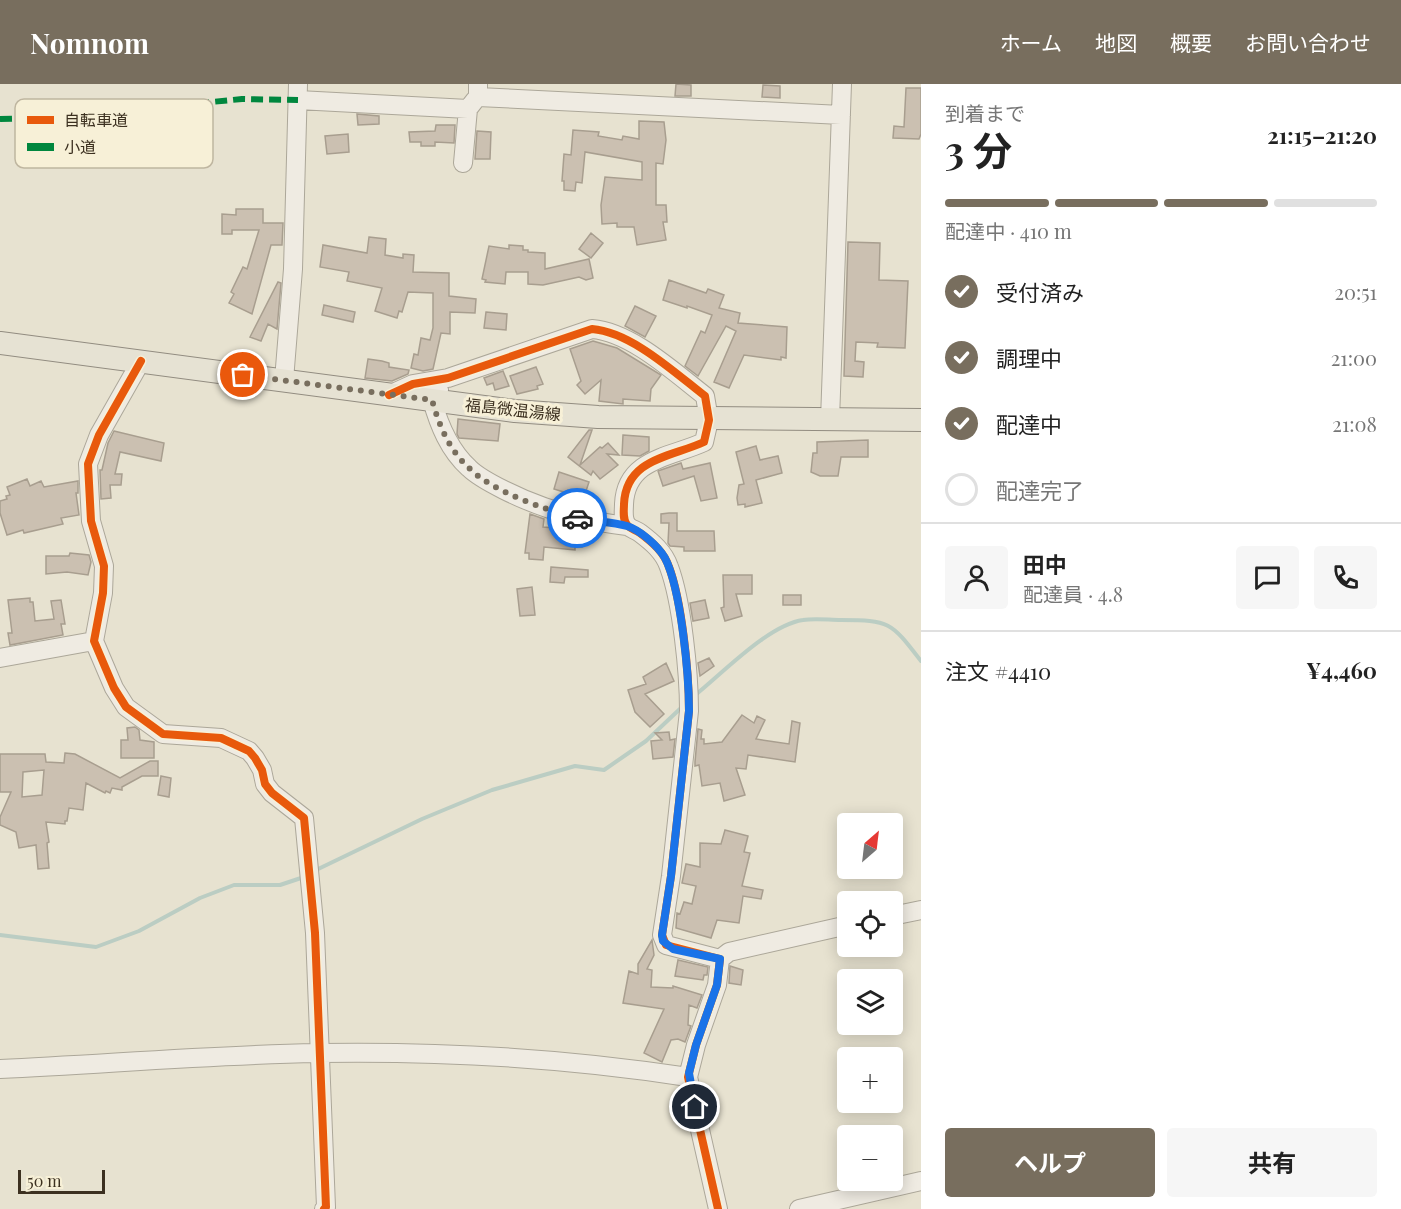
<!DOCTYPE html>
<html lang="ja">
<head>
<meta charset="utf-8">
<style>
  body { margin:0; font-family:"Playfair Display","Noto Sans JP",serif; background:#f6f6f6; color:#222; height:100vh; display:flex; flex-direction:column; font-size:22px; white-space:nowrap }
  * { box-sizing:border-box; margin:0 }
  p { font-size:20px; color:#767676 }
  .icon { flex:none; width:33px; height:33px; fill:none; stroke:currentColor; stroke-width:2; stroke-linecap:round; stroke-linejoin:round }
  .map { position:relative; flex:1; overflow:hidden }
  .side { display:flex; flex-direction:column; background:#fff; width:480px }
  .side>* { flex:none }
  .needle { width:39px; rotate:28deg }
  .tools { position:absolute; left:837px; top:729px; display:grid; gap:12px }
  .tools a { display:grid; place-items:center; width:66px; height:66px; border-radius:6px; background:#fff; box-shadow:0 3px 15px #0003; font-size:30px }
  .scale { position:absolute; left:18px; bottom:15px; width:87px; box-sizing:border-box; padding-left:6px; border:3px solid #3c3020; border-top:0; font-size:16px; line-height:21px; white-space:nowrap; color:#3c3020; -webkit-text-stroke:4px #f7f0d7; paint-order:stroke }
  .pin { position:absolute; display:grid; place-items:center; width:51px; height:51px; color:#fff; margin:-26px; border:3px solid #fff; border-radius:50%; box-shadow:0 2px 6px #0007 }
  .courier { position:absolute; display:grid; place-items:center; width:60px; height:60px; margin:-30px; border:4px solid #1a73e8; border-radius:50%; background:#fff; color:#222; box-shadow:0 2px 8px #0007 }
  .headline em { font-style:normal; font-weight:700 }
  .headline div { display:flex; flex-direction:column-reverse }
  .headline { display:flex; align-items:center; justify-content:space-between; height:102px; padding:0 24px }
  h1 { font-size:39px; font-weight:700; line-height:45px }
  .bar { display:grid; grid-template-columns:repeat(4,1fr); gap:9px 6px; align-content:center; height:72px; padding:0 24px }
  .bar i { height:8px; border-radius:4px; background:#e0e0e0 }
  .bar .on { background:#786e5e }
  .bar p { grid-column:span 4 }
  .line { display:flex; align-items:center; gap:15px; padding:0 24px; border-top:2px solid #e0e0e0 }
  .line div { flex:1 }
  .round { display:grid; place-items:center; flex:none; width:63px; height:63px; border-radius:6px; background:#f6f6f6 }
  ol { padding:0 24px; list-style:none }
  li { display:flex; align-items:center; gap:18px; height:66px }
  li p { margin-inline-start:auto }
  li .icon { padding:6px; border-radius:50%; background:#786e5e; color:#fff; stroke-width:4 }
  li:last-child { color:#767676 }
  li i { width:33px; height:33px; border:3px solid #e0e0e0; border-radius:50% }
  .button { display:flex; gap:12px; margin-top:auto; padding:12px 24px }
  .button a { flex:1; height:69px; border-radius:6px; background:#786e5e; color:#fff; font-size:24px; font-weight:700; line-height:69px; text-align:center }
  .button a+a { background:#f6f6f6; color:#222 }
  header { display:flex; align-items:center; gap:36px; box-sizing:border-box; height:84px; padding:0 30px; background:#786e5e; color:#fff }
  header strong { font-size:28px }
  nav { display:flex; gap:33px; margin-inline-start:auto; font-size:21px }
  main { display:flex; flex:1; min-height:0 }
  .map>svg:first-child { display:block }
</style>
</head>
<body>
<header>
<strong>Nomnom</strong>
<nav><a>ホーム</a><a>地図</a><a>概要</a><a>お問い合わせ</a></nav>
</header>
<main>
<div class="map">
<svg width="921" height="1125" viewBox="0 0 921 1125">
  <rect width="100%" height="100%" fill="#e7e2d0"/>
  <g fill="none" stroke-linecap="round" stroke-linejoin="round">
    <path stroke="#bbcdc3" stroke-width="4" d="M694,612C722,590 768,541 803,536C815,534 829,536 841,536C890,536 891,538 921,577
      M314,787L422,735L492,706L575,682L604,686L646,657L682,623
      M0,851L96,863L139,847L200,814L234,801H280L304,793"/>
  </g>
  <path fill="#cbc0b1" stroke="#a89e8f" stroke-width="1.5" fill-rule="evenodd" d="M676,0L691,1V12H675Z
    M763,1L780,2V14L762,13Z
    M906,4H921V50L919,55L893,54L894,42L904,43Z
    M357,30L379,32V40L358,41Z
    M639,37L664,38L666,56L663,80L656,79V121H666L667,138H663L666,156L637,161L634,143H617V139L602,140L601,121L605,93L642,96V78L585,68L582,99L576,98L575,107L564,106V97H562L564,70L571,71L573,46L599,48L598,52L622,56L623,52L639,55Z
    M436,41H455L454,59L435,58V62H421V58H410L409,48L435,47Z
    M477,47L491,48L490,75H475Z
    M348,50L349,68L327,70L325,52Z
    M236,125H263V139H283L282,161H271L252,230L229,219L234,210L231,208L243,183L247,185L259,146H232V150H222V130L236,131Z
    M591,149L603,159L591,174L579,165Z
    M369,153L386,155L385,171L403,174V170L414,171L413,188L449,189V212L476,215L475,229L450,228V250L441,249L433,285L423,287L411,284L414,270L418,271L421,254L430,256L433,244V209L408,208L402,228L399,227L397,234L375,227L382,204L347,197L349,188L320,183L323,161L367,169Z
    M848,158L880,159L879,196L908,197L905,264L877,263L878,259L856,258L855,277L864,278L863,293L844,292Z
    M509,161L523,162V166H528V168L545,169V185L589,175L593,194L586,196L579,193L543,201L528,200V188H506L505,200L485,198L486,196L482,195L489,162L509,165Z
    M669,196L706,209L708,205L724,211L719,224L740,229L738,239L787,243L786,274L781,273V276L744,271L729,304L714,298L736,247L726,242L698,292L685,282L701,247L705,249L712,231L687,222V224L663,216Z
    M278,198L281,199L277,245L268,240L261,257L250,253Z
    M324,221L355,228L353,238L322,231Z
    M635,222L656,232L645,253L625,242Z
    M486,228L507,230L506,246L484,244Z
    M593,257L617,264L661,291L651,305L650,317L623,315V320L599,317L601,296L585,310L577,301L581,297L570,265Z
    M368,275L382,277L389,279V283L409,286L408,290L392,297L365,294Z
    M536,283L543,300L537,302L538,305L517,310L510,292Z
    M503,287L509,302L495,306L493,299L487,301L484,294Z
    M458,335L500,340L498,357L459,354L457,350Z
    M589,346H592L580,381L600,363L602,364L608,359L619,371L607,370L618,381L600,395L593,387L591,391L568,373Z
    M114,347L164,359L161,377L120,368L115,390H122L121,401H110L111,414L101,415L100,386H102L108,359Z
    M623,351L649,353V367L640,372L622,371Z
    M868,356V373H841L838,392H820L811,388L813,369H817V358Z
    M756,362L760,376L778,372L782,389L756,396L762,419L745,423V420L738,421L737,414L739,401L744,400L736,368Z
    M681,379L683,385L710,379L717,414L701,417L694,392L663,402L658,387Z
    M559,388L589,398L586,407L583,406L582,411L568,406L567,409L554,405Z
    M27,395L30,402L41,397L44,403L78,397V409H76L79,431L61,434L63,440L24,449L23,446L7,451L0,429V417L7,415L6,412L10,411L7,403Z
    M669,429H677V447H714L715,467H684V463L670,462L668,459L669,439H661V430Z
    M530,430L544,435L543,443L568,445V442L583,446L582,463H575V466L544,463L543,476L529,475V469H525Z
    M70,469L89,471L91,478L88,491L67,488L46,490V472H69Z
    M551,483L588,486V493H565L564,499L550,498Z
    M723,491H752V510H736L742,532L725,537L721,524L724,523Z
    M532,503L535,531L520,532L517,505Z
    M783,511H801V521H783Z
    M30,514V518H33L35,537L54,535L51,517L61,516L65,540H61L63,551L10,561L8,549H12L8,516Z
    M705,516L709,534L693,537L690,519Z
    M709,574L714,582L700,592L698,579Z
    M666,579L674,597L645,610L664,630L650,643L635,628L628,606L646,600L643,593Z
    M742,631L754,639L757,632L765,636L756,655L789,660L792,637L800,639L795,678L748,671L746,685L736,684L745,711L724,717L720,699L702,702L699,681L695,682V678L698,645L702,646L701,655H704V660L722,658Z
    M135,643L139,646L140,656L154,658V674H121V656H128L127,644Z
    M669,648L670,656L675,655L673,673L653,675L651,657L662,656L655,649Z
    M65,669L75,670L120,694L150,677H158V692H142L122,703V706L112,704L110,709L106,707L105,709L86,699L83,726L69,724L67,737H65V740L46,738L49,758L47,759L49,784L38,785L36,761L19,764L16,748L0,741V733L11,708H0V670H45L46,678L64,679ZM44,686L42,711L22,713L23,688Z
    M161,692L171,694L169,713L158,711Z
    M725,746L748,752L744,768L750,769L742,802L763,806L761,815L743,812L739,839L717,836L711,854L676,844L677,829L680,830L684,818L692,820L696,802L682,799L686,780L700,783V759L721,760Z
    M652,856L654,871L647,885L652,886L651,903L673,904V902L702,911L697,924L689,921L688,941L691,942L685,958L678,955L671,956L662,978L644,969L664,925L623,919L629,887L638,890V880Z
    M678,876L708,883L707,891H704L703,896L675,892Z
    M730,882L743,886L741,901L729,899Z"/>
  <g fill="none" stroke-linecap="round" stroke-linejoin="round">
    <g stroke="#aca799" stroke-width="20">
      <path id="minor" d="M478,0V13L841,31
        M298,16L468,25
        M463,79L468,25L475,16
        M141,277L99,351L88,380L91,437L104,482L103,509L94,557L114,604L126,623L163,650L221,654L249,667L255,674L262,686L265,700L272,709L304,734L315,849L326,1123L324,1125
        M284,296L293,185L298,0
        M439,306L432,316C439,341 449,366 469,384C478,393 492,400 504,406C544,426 583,437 627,442
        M389,311L413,300L448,294L592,245C631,248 674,288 705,312L709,336L704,358C672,373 626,374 624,420C624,427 622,436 628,442C631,445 636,446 640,449C652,458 664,468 669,483C682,518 689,589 689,627L671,792L662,851L666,861L720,875L717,901L696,961L688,993L718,1125
        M830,336L842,0
        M0,574L94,557
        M892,832L921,826
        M720,875L729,868L848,841
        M0,985C106,980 211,971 317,969C441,967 566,974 688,993
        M799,1125L921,1097"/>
    </g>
    <g stroke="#928c80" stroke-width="24">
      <path id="major" d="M0,259L515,327L598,333L921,336"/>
    </g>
    <use href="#minor" stroke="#efebe2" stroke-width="18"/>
    <use href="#major" stroke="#e6e2d3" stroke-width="22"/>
    <path stroke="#00873e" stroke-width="6" stroke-dasharray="12 6" stroke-linecap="butt" d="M0,35L48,34L242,15L298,16"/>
    <g stroke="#f7f0d7" stroke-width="11">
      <path id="cycleway" d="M141,277L99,351L88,380L91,437L104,482L103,509L94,557L114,604L126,623L163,650L221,654L249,667L255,674L262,686L265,700L272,709L304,734L315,849L326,1123L324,1125
        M389,311L413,300L448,294L592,245C631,248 674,288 705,312L709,336L704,358C672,373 626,374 624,420C624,427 622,436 628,442C631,445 636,446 640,449C652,458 664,468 669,483C682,518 689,589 689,627L671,792L662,851L666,861L720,875L717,901L696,961L688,993L718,1125"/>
    </g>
    <use href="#cycleway" stroke="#e8590c" stroke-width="8"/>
  </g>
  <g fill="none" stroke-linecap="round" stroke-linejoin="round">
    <path stroke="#786e5e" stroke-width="6" stroke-dasharray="0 10.8" d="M243,291L432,316C439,341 449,366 469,384C493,408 544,425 577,434"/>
    <path stroke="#1a73e8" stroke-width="8" d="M577,434C593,438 611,437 627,442C640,446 658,462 665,474C681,505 689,591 689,627L671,792L662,851L663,857L673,865L720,875L717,901L696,961L689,989L695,1023"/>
  </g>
  <g text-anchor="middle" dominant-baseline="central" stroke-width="6" stroke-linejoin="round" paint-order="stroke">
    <g font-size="16" fill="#3c3020" stroke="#f7f0d7">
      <text transform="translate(513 325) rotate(6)">福島微温湯線</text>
    </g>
  </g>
  <rect x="15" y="15" width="198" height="69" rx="9" fill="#f7f0d7" stroke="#bfb6a0" stroke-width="1.5"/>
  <rect x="27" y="32" width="27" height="8" fill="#e8590c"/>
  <rect x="27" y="59" width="27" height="8" fill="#00873e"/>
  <g font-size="16" fill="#3c3020">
    <text x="64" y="42">自転車道</text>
    <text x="64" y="69">小道</text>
  </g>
</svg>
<div class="tools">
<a><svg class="needle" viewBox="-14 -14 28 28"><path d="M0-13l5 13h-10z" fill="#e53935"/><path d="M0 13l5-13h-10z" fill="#767676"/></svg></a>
<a><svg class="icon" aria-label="locate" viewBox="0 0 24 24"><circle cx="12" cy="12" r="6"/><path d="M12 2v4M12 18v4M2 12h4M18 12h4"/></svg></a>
<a><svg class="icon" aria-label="layers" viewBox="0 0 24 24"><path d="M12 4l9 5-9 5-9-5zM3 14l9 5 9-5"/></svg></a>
<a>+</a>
<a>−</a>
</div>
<div class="scale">50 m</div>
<div class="pin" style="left:243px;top:291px;background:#ea580c"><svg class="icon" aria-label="bag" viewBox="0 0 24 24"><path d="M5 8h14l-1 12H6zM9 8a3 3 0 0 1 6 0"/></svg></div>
<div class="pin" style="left:695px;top:1023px;background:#1f2937"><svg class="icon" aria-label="home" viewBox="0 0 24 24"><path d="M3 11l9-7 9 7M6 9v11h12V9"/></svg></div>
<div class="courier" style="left:577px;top:434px"><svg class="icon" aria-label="car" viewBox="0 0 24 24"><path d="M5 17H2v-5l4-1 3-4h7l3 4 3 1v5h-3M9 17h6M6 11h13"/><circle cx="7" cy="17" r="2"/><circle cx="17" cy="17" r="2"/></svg></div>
</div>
<section class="side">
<div class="headline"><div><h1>3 分</h1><p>到着まで</p></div><em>21:15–21:20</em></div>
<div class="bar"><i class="on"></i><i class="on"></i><i class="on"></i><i></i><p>配達中 · 410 m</p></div>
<ol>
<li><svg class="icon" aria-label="check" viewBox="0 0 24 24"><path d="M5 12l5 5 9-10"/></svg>受付済み<p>20:51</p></li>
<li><svg class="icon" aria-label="check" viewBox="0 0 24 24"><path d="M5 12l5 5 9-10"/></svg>調理中<p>21:00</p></li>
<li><svg class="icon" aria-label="check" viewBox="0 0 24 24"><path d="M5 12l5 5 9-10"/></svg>配達中<p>21:08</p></li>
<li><i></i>配達完了</li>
</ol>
<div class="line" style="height:108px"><a class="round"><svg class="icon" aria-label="person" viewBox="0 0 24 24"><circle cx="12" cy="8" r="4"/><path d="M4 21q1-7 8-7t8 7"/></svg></a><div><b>田中</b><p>配達員 · 4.8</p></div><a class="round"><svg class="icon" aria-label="chat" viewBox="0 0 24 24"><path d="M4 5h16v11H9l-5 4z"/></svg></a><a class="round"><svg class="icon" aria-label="phone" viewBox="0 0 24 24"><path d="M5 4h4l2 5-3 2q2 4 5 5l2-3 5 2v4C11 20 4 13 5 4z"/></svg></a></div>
<div class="line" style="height:78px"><div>注文 #4410</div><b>¥4,460</b></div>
<div class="button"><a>ヘルプ</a><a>共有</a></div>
</section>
</main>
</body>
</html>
